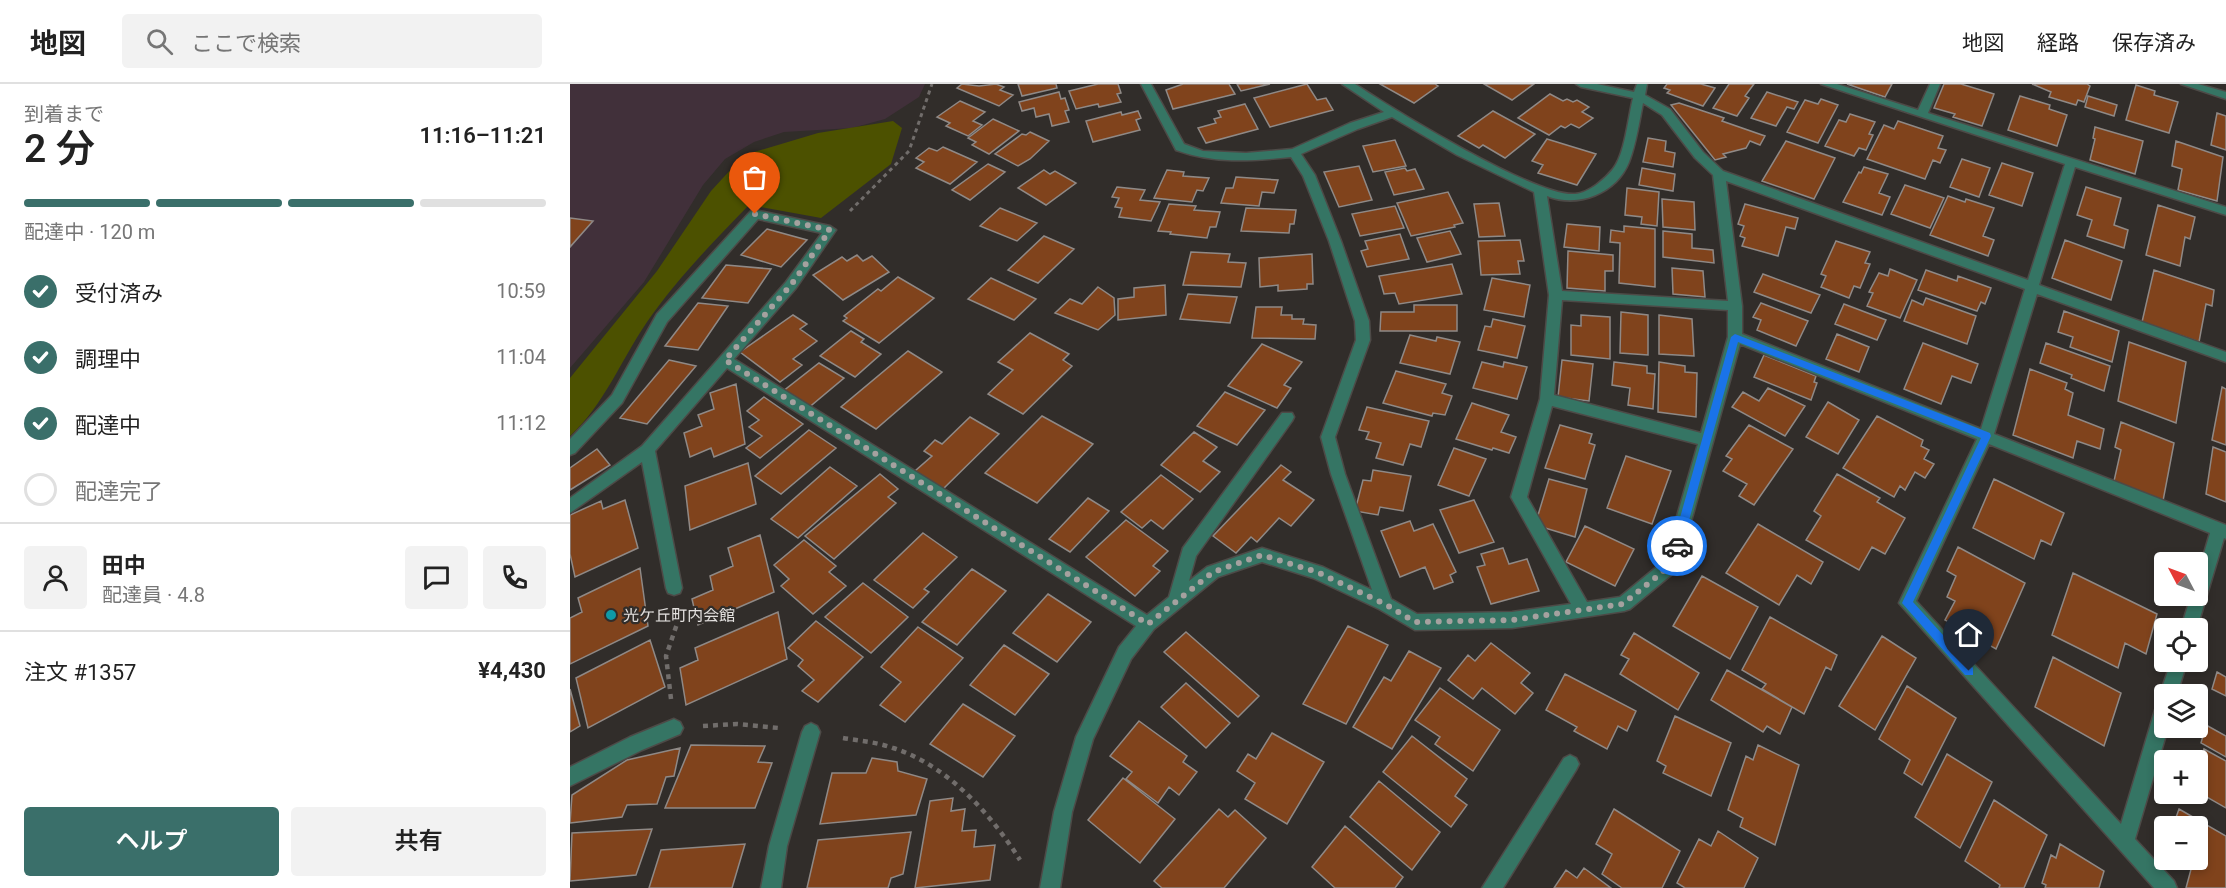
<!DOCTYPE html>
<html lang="ja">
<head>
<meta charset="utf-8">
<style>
  body { margin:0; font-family:Roboto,"Noto Sans JP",sans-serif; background:#f2f2f2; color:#222; height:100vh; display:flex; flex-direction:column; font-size:22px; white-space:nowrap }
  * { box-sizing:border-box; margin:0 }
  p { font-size:20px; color:#767676 }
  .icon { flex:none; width:33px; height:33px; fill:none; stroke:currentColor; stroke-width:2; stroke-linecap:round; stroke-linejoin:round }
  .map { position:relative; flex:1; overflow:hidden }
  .side { display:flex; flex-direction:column; background:#fff; width:570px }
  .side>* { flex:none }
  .needle { width:39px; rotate:311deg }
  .tools { position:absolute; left:1584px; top:468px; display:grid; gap:12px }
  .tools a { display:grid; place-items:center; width:54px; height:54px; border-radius:6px; background:#fff; box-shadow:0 3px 9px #0003; font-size:30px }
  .pin { position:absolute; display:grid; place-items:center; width:51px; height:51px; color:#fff; margin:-62px -26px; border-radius:50% 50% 50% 0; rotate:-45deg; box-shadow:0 0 6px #0007 }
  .pin .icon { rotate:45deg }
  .courier { position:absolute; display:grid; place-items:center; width:60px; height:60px; margin:-30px; border:4px solid #1a73e8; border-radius:50%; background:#fff; color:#222; box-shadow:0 2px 8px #0007 }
  .head em { font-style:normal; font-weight:600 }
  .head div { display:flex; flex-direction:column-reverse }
  .head { display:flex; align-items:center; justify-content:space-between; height:102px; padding:0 24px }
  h1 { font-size:39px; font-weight:600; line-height:45px }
  .bar { display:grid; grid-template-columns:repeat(4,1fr); gap:9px 6px; align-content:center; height:72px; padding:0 24px }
  .bar i { height:8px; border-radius:4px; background:#e0e0e0 }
  .bar .current { background:#3a6f6a }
  .bar p { grid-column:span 4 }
  .line { display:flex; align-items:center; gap:15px; padding:0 24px; border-top:2px solid #e0e0e0 }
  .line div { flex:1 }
  .round { display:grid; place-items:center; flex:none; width:63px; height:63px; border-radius:6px; background:#f2f2f2 }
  ol { padding:0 24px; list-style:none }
  li { display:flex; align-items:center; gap:18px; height:66px }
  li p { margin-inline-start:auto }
  li .icon { padding:6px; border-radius:50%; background:#3a6f6a; color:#fff; stroke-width:4 }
  li:last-child { color:#767676 }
  li i { width:33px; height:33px; border:3px solid #e0e0e0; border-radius:50% }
  .primary-button { display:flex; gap:12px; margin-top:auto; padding:12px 24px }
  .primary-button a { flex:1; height:69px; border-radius:6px; background:#3a6f6a; color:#fff; font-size:24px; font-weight:600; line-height:69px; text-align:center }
  .primary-button a+a { background:#f2f2f2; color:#222 }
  header { display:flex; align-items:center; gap:36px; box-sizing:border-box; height:84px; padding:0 30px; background:#fff; border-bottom:2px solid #e0e0e0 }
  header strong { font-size:28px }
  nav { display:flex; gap:33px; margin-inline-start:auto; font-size:21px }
  .search { width:420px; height:54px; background:#f2f2f2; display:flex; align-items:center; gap:15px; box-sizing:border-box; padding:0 21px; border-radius:6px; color:#767676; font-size:22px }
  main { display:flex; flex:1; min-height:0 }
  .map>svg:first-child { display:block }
</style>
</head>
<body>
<header>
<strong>地図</strong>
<div class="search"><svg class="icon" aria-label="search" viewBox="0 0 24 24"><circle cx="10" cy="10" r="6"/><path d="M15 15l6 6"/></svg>ここで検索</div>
<nav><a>地図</a><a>経路</a><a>保存済み</a></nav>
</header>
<main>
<section class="side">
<div class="head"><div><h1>2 分</h1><p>到着まで</p></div><em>11:16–11:21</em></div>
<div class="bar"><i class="current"></i><i class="current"></i><i class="current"></i><i></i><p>配達中 · 120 m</p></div>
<ol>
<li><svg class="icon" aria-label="check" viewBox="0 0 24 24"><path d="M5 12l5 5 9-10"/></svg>受付済み<p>10:59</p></li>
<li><svg class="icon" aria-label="check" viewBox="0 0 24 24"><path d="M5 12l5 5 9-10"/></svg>調理中<p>11:04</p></li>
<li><svg class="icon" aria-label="check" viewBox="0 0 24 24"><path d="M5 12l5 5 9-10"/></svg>配達中<p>11:12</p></li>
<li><i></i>配達完了</li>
</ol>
<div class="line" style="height:108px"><a class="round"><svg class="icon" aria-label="person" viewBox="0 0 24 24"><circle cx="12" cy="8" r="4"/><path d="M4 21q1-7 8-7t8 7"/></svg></a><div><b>田中</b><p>配達員 · 4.8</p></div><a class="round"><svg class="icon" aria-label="chat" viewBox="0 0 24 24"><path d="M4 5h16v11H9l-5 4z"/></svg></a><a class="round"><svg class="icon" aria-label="phone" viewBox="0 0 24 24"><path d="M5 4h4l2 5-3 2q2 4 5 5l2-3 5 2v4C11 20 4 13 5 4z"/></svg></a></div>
<div class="line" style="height:78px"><div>注文 #1357</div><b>¥4,430</b></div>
<div class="primary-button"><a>ヘルプ</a><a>共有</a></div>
</section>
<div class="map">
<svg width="1656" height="804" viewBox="0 0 1656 804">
  <rect width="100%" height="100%" fill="#312d2a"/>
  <path fill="#41303a" d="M0,0H355L349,13L315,35L282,44L214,48L184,58L155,75L133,101L74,198L0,284Z"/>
  <path fill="#4c5100" d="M323,37L332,44L321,80L251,134L179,121C143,158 106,196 77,238C51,276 34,321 0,352V294L87,187L141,107L174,71L248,49Z"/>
  <path fill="#80431c" stroke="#8f8986" stroke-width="1.5" d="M392,0L409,2L426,0L434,3L430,6L443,11L429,22L387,4Z
    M448,0H486L487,4L452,12Z
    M528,0H548L551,9L547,10L551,18L529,23L528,20L506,25L499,7Z
    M613,0H659L665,10L603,25L596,6Z
    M667,0H700L671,7Z
    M737,0L747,16L756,14L763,26L700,43L684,14Z
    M810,0H865L868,2L844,19Z
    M914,0H964L942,16Z
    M1097,0H1131L1145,4L1133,22L1097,9L1100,6L1094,4Z
    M1159,0H1184L1175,12L1179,14L1167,32L1143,24Z
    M1277,0H1322L1315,13Z
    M1374,0H1391L1424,10L1412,42L1383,33L1385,30L1364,24Z
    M1462,0H1517L1520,2L1514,18L1508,16L1506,21L1479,13L1481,8Z
    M1566,1L1585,7L1584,11L1608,18L1599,49L1556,36Z
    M489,8L491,15L495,14L499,26L495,27L499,38L482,42L479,30L466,33L464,24L452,27L449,18Z
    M1197,8L1228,18L1224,25L1217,23L1206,42L1181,34Z
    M980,10L993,17L997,15L1003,18L1007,16L1019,23L1012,28L1023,34L1009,44L1001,40L995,44L991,42L979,51L948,34Z
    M1450,12L1480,21L1479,25L1497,31L1487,62L1438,46Z
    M1518,12L1547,21L1544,32L1515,23Z
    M1251,15L1268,21L1248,59L1217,48L1235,16L1248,20Z
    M390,17L415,28L403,37L412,41L398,52L376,42L380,39L367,33Z
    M1109,19L1154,34L1152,37L1195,52L1190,61L1180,57L1176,64L1153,70L1156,73L1145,76L1101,21Z
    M675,20L688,45L636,59L628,44L646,39L644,35L651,33L648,27Z
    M568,27L571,34L566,36L570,46L523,58L516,37L551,28L552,31Z
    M923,27L965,50L935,74L913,61L909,64L888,52Z
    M1647,29L1656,32V66L1641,61Z
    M1280,30L1305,38L1299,50L1303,51L1296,66L1289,64L1284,72L1255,62L1269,36L1276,38Z
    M423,35L449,47L419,70L402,61L406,58L398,54Z
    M1328,37L1373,52L1368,64L1376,66L1370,79L1363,76L1355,95L1297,75L1314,41L1324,45Z
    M1525,43L1573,57L1565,90L1520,76L1525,55L1523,54Z
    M460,48L479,57L460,75L448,82L425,70L452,50L456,51Z
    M1078,54L1096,57L1095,67L1105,69L1103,83L1073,78Z
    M977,55L1026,70L1007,101L968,89L973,81L962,77Z
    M825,56L836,82L803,88L793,62Z
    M1216,57L1265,74L1244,115L1192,97Z
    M1606,57L1653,73L1647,117L1608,106L1612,85L1602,82Z
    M373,63L407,78L380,100L346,84L354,78L346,74L359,64L367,67Z
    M1392,75L1420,84L1409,113L1380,103Z
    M1432,79L1463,89L1452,122L1419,111Z
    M418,80L435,88L400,116L382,106Z
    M789,82L802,116L769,123L754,88Z
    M1294,83L1318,90L1309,109L1320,113L1312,131L1273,118L1289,88L1291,89Z
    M835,84L837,87L845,85L854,105L824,111L815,88Z
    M1072,84L1105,90L1103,107L1069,101Z
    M474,86L480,90L485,87L506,99L476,121L448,104Z
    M597,86L614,88L613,92L639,94L633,107L627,106L622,118L584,114Z
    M666,93L708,96L704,109L692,108L689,122L651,119L656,104H663Z
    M1335,101L1374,114L1360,144L1321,130Z
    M547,103L575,106L570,116L590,118L581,137L549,133L552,124L545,123L549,114L542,113Z
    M1516,103L1551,114L1544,141L1558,146L1554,164L1517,152L1522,136L1507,131Z
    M1057,104L1089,108L1087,142L1071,140L1072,133L1055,131Z
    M878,108L893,139L884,141L885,143L841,152L827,119Z
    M1378,112L1395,118L1396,115L1424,124L1413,152L1424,156L1418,172L1360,151Z
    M1092,115L1124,118L1125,146L1093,143Z
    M929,119L935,152L909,153L904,120Z
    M599,120L626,122L624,126L650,128L646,143H640L637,154L600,150L601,148L588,147Z
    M1175,120L1228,134L1225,145L1216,143L1208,172L1172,162L1175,154L1170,152L1174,142L1168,140Z
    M1588,121L1625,133L1620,155L1615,153L1610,182L1576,171Z
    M825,122L834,144L790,152L782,130Z
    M430,124L467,139L447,157L410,142Z
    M676,124L726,126L724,140H720L719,149L671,147Z
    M0,134L23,137L0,163Z
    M997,140L1030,143L1029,167L994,163Z
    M1054,142L1085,145V203L1049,199L1050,159L1040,158L1041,146L1054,148Z
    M197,145L237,156L211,183L171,171Z
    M880,147L891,170L857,178L847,154Z
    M1093,147L1122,150V164L1143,166L1144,179L1093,173Z
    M830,150L839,175L797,183L791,167L798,165L795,157Z
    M474,152L504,165L468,199L438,186Z
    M950,156L954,177H948L950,190L911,191L908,157Z
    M1495,156L1552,177L1541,216L1482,194Z
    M1266,157L1300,168L1295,179L1300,180L1290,204L1284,202L1279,214L1251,203L1256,192L1251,190Z
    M998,167L1043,171V187H1035V207L997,204Z
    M621,168L660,170L658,178L676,179L671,203L613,201Z
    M742,170L743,200H737V205L708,207V201L690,203L689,174Z
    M287,171L293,177L302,172L319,188L273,216L243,191L272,173L277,177Z
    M882,180L892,210L829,220L825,209L814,210L809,192Z
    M156,181L201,185L178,219L132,214Z
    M1102,184L1133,187L1135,213L1103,210Z
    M1320,185L1347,196L1330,234L1297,222L1303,209L1299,208L1309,189L1318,192Z
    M1356,186L1387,197L1388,192L1421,204L1415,220L1411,218L1407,227L1348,206Z
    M1584,186L1644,206L1642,222L1636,220L1629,258L1572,238Z
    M1193,190L1250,211L1241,229L1184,208Z
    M328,193L364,214L309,259L273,237L277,234L274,232L308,205L311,207Z
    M421,194L466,215L444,236L398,215Z
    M922,194L960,201L954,233L914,226Z
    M595,201L596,231L548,236V215L564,213V204Z
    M528,203L544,214L545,231L528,246L485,229L500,215L512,220Z
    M618,210L667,213L660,239L610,235Z
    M1356,214L1406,232L1397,260L1334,237L1342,216L1353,221Z
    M128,219L158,222L128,266L95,262Z
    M1191,219L1238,237L1226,262L1187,246L1191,236L1183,233Z
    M1274,220L1316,236L1307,256L1265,240Z
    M844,221H887V247H810L811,228H844Z
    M686,223H712L711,231H722V235H734L733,240L746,241L745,255L682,254Z
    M1494,227L1549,247L1542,278L1500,263L1503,253L1488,248Z
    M1051,228L1078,231V271L1050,269Z
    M223,231L237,240L230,245L247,257L223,275L232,281L210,298L170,268Z
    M1011,231L1040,233V275L1001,271V241L1011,242Z
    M1089,231L1122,235L1124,272L1089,270Z
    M923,235L955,242L947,274L908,266L915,242L921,243Z
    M281,247L294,255L291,258L311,270L285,293L250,272Z
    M460,249L499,270L493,276L502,282L453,330L418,310L443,286L428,278Z
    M1267,250L1299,263L1289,288L1256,275Z
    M840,251L866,257L867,253L890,258L880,290L830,279Z
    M1559,258L1616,278L1606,339L1548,317Z
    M1353,259L1408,280L1401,299L1382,292L1371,320L1334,305Z
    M1476,259L1540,282L1534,307L1501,294L1502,291L1470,279Z
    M692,260L732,278L714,301L721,304L707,324L658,302Z
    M338,267L372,288L306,345L271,323Z
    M1194,271L1246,292L1244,298L1247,299L1241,316L1184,293Z
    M99,276L126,282L77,340L50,334Z
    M992,276L1023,280L1019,317L988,313Z
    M912,278L933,283L934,278L957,283L947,315L903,304Z
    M1044,278L1077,282V289L1085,290L1083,325L1058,321L1060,304L1042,301Z
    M1089,278L1115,282V288L1127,289L1126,333L1088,328Z
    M249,279L274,294L237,325L212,308Z
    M1460,285L1497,299L1495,305L1503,309L1498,331L1534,345L1530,365L1507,357L1503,374L1443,351Z
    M826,287L876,300L872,309L882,312L875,331L863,329L862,332L813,319Z
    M166,300L175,360L144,373L141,364L120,373L114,349L132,342L128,331L144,325L140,309Z
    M1652,303L1656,305V361L1642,356Z
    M1198,304L1235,322L1215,352L1162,323L1173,308L1189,317Z
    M655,308L695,326L667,361L627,342Z
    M194,313L233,340L190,374L176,364L192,352L179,343L189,336L177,327Z
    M1258,318L1289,336L1268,370L1236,353Z
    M902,319L939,331L931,348L946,353L939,369L923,364L922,366L886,355Z
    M797,323L859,337L851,363L840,360L833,381L806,374L811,359L796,355L799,348L789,346Z
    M472,332L523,360L467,419L415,389Z
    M1307,332L1353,356L1351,362L1359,366L1354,375L1364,380L1355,394L1345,388L1335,406L1330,402L1324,413L1273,384Z
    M400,333L429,350L373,405L345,387L362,372L354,367L365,356L372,360Z
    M1551,338L1604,359L1593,417L1544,397L1551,366L1545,363Z
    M990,341L1022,350L1019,359L1025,361L1015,395L975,384Z
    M1179,341L1223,365L1184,421L1169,412L1177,400L1153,387L1162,375L1156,372Z
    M239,346L266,364L211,410L185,392Z
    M624,348L647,363L633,377L650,388L630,408L591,381Z
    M1643,363L1656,368V418L1636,410Z
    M884,364L916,375L899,412L868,401Z
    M27,365L40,381L0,406V384Z
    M1056,372L1101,387L1082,440L1037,424Z
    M178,379L186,420L120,446L115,402Z
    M711,381L721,388L713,396L744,416L721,442L709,434L687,458L681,453L666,469L643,452Z
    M260,383L287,402L228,454L201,435Z
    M803,386L841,392L833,427L810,423L808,431L785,427L793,396L801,397Z
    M310,390L328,405L318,413L326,419L264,475L235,452Z
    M1267,390L1310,414L1307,418L1335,434L1315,470L1302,463L1289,486L1236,456L1251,432L1244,427Z
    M591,391L623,415L593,445L581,436L572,444L551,428Z
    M979,395L1017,405L1005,453L965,441Z
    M1424,395L1494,429L1481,461L1471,456L1464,475L1403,444Z
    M518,414L539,427L500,468L479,455Z
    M55,416L68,464L5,493L0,470V431L31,417L33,425Z
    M904,416L924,458L889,469L870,426Z
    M556,436L598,467L583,482L590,487L565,512L516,473Z
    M840,437L844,447L863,440L886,488L880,491L883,498L864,505L855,483L830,493L811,447Z
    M1188,440L1253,478L1241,500L1227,491L1209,521L1156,489Z
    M1015,442L1064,465L1045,502L996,478Z
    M353,449L387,473L354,505L359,508L343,524L304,496Z
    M190,451L204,508L128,541L122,515L143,506L140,492L163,482L158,464Z
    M234,456L266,482L259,488L276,502L243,530L211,502L219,495L204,481Z
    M1388,463L1455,499L1426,565L1375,536L1385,517L1377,513L1386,492L1377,487Z
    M933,464L939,480L957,475L969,507L921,520L907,483L915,481L911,470Z
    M70,484L78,542L0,580V534L12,528L8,514Z
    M402,485L436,507L387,561L352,538Z
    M1503,489L1587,530L1576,570L1555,559L1548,584L1482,551Z
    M1132,492L1188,523L1160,575L1103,542Z
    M293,499L338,533L301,569L255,533Z
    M478,510L521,538L487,578L443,549Z
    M208,528L217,575L116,621L110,584L128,576L125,564Z
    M1200,533L1267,571L1261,586L1256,583L1234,630L1192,605L1196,600L1172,586Z
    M246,537L293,573L248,618L232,607L244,596L228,582L233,576L218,564Z
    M778,542L818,561L776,640L733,620Z
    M348,543L393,574L335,638L310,621L331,598L311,583Z
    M616,548L689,612L668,633L594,568Z
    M1064,549L1129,589L1108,626L1050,590L1059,575L1051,571Z
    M1312,552L1346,574L1305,646L1269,622Z
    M80,556L95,603L18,644L6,594Z
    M921,559L960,589L951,599L963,609L945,630L912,604L903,615L878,596L898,571L905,577Z
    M434,561L479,590L445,631L400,601Z
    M839,567L871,584L822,665L783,643L814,593L821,597Z
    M1483,573L1551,609L1534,662L1465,623Z
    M1157,586L1222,623L1210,650L1197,642L1193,648L1141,616Z
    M1647,588L1656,593V612L1642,605Z
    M995,590L1066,627L1057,647L1048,642L1037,665L1004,647L1007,643L976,626Z
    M616,599L660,639L636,664L591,623Z
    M1337,602L1386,634L1352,701L1334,689L1340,676L1309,655Z
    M870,604L930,646L903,687L865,660L870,653L845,636Z
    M0,605L10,642L0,648Z
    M393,620L445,652L413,693L360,660Z
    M1105,632L1161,659L1141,712L1093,689L1096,682L1087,677Z
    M569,637L617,672L613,678L627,688L609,711L599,703L588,719L556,695L562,688L540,672Z
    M1636,641L1656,652V673L1631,659Z
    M702,649L754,678L717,740L675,715L685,699L667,687L678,670L686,675Z
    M842,652L897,695L885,712L897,721L881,743L813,688Z
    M121,661L195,662L188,678L202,679L185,724H95Z
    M1188,661L1229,681L1205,761L1170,743L1173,734L1158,726L1176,672L1183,676Z
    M110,664L104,692L96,693L87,720L57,721L52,733L0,739L2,711L57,676Z
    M1634,665L1656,677V724L1628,708V692Z
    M1377,670L1422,698L1390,764L1345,733Z
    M302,674L327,678L328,687L357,695L346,731L250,740L262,689H296Z
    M553,694L605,735L570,779L518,736Z
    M809,697L870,748L842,786L780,733Z
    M383,714L381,727L395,725L392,747L406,746L404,763L425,761L420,796L345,804L360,717Z
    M1424,716L1477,751L1454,804H1429L1430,801L1395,777Z
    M649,725L658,733L665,726L696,754L654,804H592L584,797Z
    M1044,725L1110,767L1092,804H1052L1032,790L1042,770L1026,760Z
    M1609,725L1656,752V804H1616L1623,778L1619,776H1628V742H1603Z
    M775,742L833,793L825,804H765L742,783Z
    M82,745L66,791L0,797L2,749Z
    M1148,747L1188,774L1174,804H1115L1107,799L1129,755L1141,762Z
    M341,748L333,790L321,794L318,804H237L248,756Z
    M175,760L162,804H79L91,766Z
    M1490,760L1534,787L1529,804H1475L1476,801L1472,799L1481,771L1486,774Z
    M1014,784L1041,804H984L996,786L1007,794Z"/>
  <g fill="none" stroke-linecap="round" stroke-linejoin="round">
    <g stroke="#4d4a47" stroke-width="3">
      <path id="street" d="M571,0H581L614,60L633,67L676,69L722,65L780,39L814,28L772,0H785C823,25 965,113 1005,110C1019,109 1035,95 1043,85C1055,70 1058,34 1063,14L1011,3L1006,0H1027L1064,8L1067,0H1077L1075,11L1100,25L1133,68L1153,87L1458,196L1495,80L1251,0H1267L1348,26L1360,0H1370L1358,29L1656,123V131L1505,83L1469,201L1656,268V278L1467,210L1424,350L1656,441V455L1654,454L1627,544H1611L1621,512H1628V490L1640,449L1419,360L1346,517L1551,740L1585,626L1588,620L1594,618V644H1598L1565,755L1604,797L1607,804H1584L1329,519L1407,355L1170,260L1109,481L1107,486L1060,525L1054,527L942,544L845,546L809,525L743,494L692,478L648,493L584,545L561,575L523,655L502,728L490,804H470L484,728L506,653L549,563L566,542L157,284L85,367L112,504L110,509L104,511L98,509L96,504L72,378L0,429V414L72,362L216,198L252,149L188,135L97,238L52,319L5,369L0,371V355L42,311L87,230L181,127L185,126L260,142L266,146L226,204L164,275L577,531L599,513L613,464L712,329H722L724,333L722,337L626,472L619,497L637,483L692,464L753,483L802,506L761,390L751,353L786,256L785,237L759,157L733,92L721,73C680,77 645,80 606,66ZM1073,19L1092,31L1125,74L1143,91L1158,217L992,207L977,112C1008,124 1046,110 1059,78C1066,60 1069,39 1073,19ZM822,33L887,71L964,108L979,211L970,315L941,413L1001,520L942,528L847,530L821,515L775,390L765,353L800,256L799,237L771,157L745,91L731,70L788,45ZM1156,97L1455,205L1411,345L1172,250V222ZM992,216L1158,226V253L1131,349L984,311ZM982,322L1128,360L1094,477L1050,513L1017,518L957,413Z
        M1611,0H1628L1656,8V15Z
        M1601,578H1617L1607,610H1594V616L1590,610Z
        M104,635L110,638L113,644L110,650L72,666L0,702V683L60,653Z
        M241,639L247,642L250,648L217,762L211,804H191L199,762L232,648L235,642Z
        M1000,671L1006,674L1009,680L1006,686L933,804H912L994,674Z"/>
    </g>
    <path stroke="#716d6b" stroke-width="3" stroke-dasharray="4 4" stroke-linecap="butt" d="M280,127L339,67L362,0"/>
    <path stroke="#716d6b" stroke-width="4.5" stroke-dasharray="5 5" stroke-linecap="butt" d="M101,615L96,572L109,534
      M133,642L167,640L209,644
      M273,654C290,657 307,658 323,664C377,681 421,730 450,776"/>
    <use href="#street" fill="#357564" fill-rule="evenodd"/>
  </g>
  <path fill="#1a73e8" d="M1165,250L1420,349L1421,352L1343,518L1403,584V591H1395L1332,519L1411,354L1168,258L1112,462L1110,465H1103L1102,462L1161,253Z"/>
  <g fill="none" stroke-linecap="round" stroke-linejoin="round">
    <path stroke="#a5a19f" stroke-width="6" stroke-dasharray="0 10.8" d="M185,130L260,146L221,201L155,276L578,540L643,488L692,471L747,488L815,520L845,538L942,536L1053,520L1101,481L1107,462"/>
  </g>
  <circle fill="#0f9aa8" stroke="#312d2a" stroke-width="2" cx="41" cy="531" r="6"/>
  <g text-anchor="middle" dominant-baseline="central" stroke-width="4.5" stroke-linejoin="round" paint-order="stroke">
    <g font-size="16" fill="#e3e0de" stroke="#312d2a" text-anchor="start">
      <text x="53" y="531">光ケ丘町内会館</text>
    </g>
  </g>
</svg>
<div class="tools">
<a><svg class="needle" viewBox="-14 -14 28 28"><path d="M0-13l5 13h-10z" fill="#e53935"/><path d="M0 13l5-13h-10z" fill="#767676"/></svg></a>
<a><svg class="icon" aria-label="locate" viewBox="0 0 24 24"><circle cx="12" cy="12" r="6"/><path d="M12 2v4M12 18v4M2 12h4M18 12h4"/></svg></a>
<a><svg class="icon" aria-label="layers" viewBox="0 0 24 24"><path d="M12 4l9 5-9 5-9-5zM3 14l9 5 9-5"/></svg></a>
<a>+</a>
<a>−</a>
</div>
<div class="pin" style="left:185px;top:130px;background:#ea580c"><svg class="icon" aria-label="bag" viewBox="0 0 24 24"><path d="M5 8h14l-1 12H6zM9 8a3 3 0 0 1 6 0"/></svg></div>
<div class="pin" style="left:1399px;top:587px;background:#1f2937"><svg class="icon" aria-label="home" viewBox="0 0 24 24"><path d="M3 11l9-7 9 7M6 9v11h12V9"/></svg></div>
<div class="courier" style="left:1107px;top:462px"><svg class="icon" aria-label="car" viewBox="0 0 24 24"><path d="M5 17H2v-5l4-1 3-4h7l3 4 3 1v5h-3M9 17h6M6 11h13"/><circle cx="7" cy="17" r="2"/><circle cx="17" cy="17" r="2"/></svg></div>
</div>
</main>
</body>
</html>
